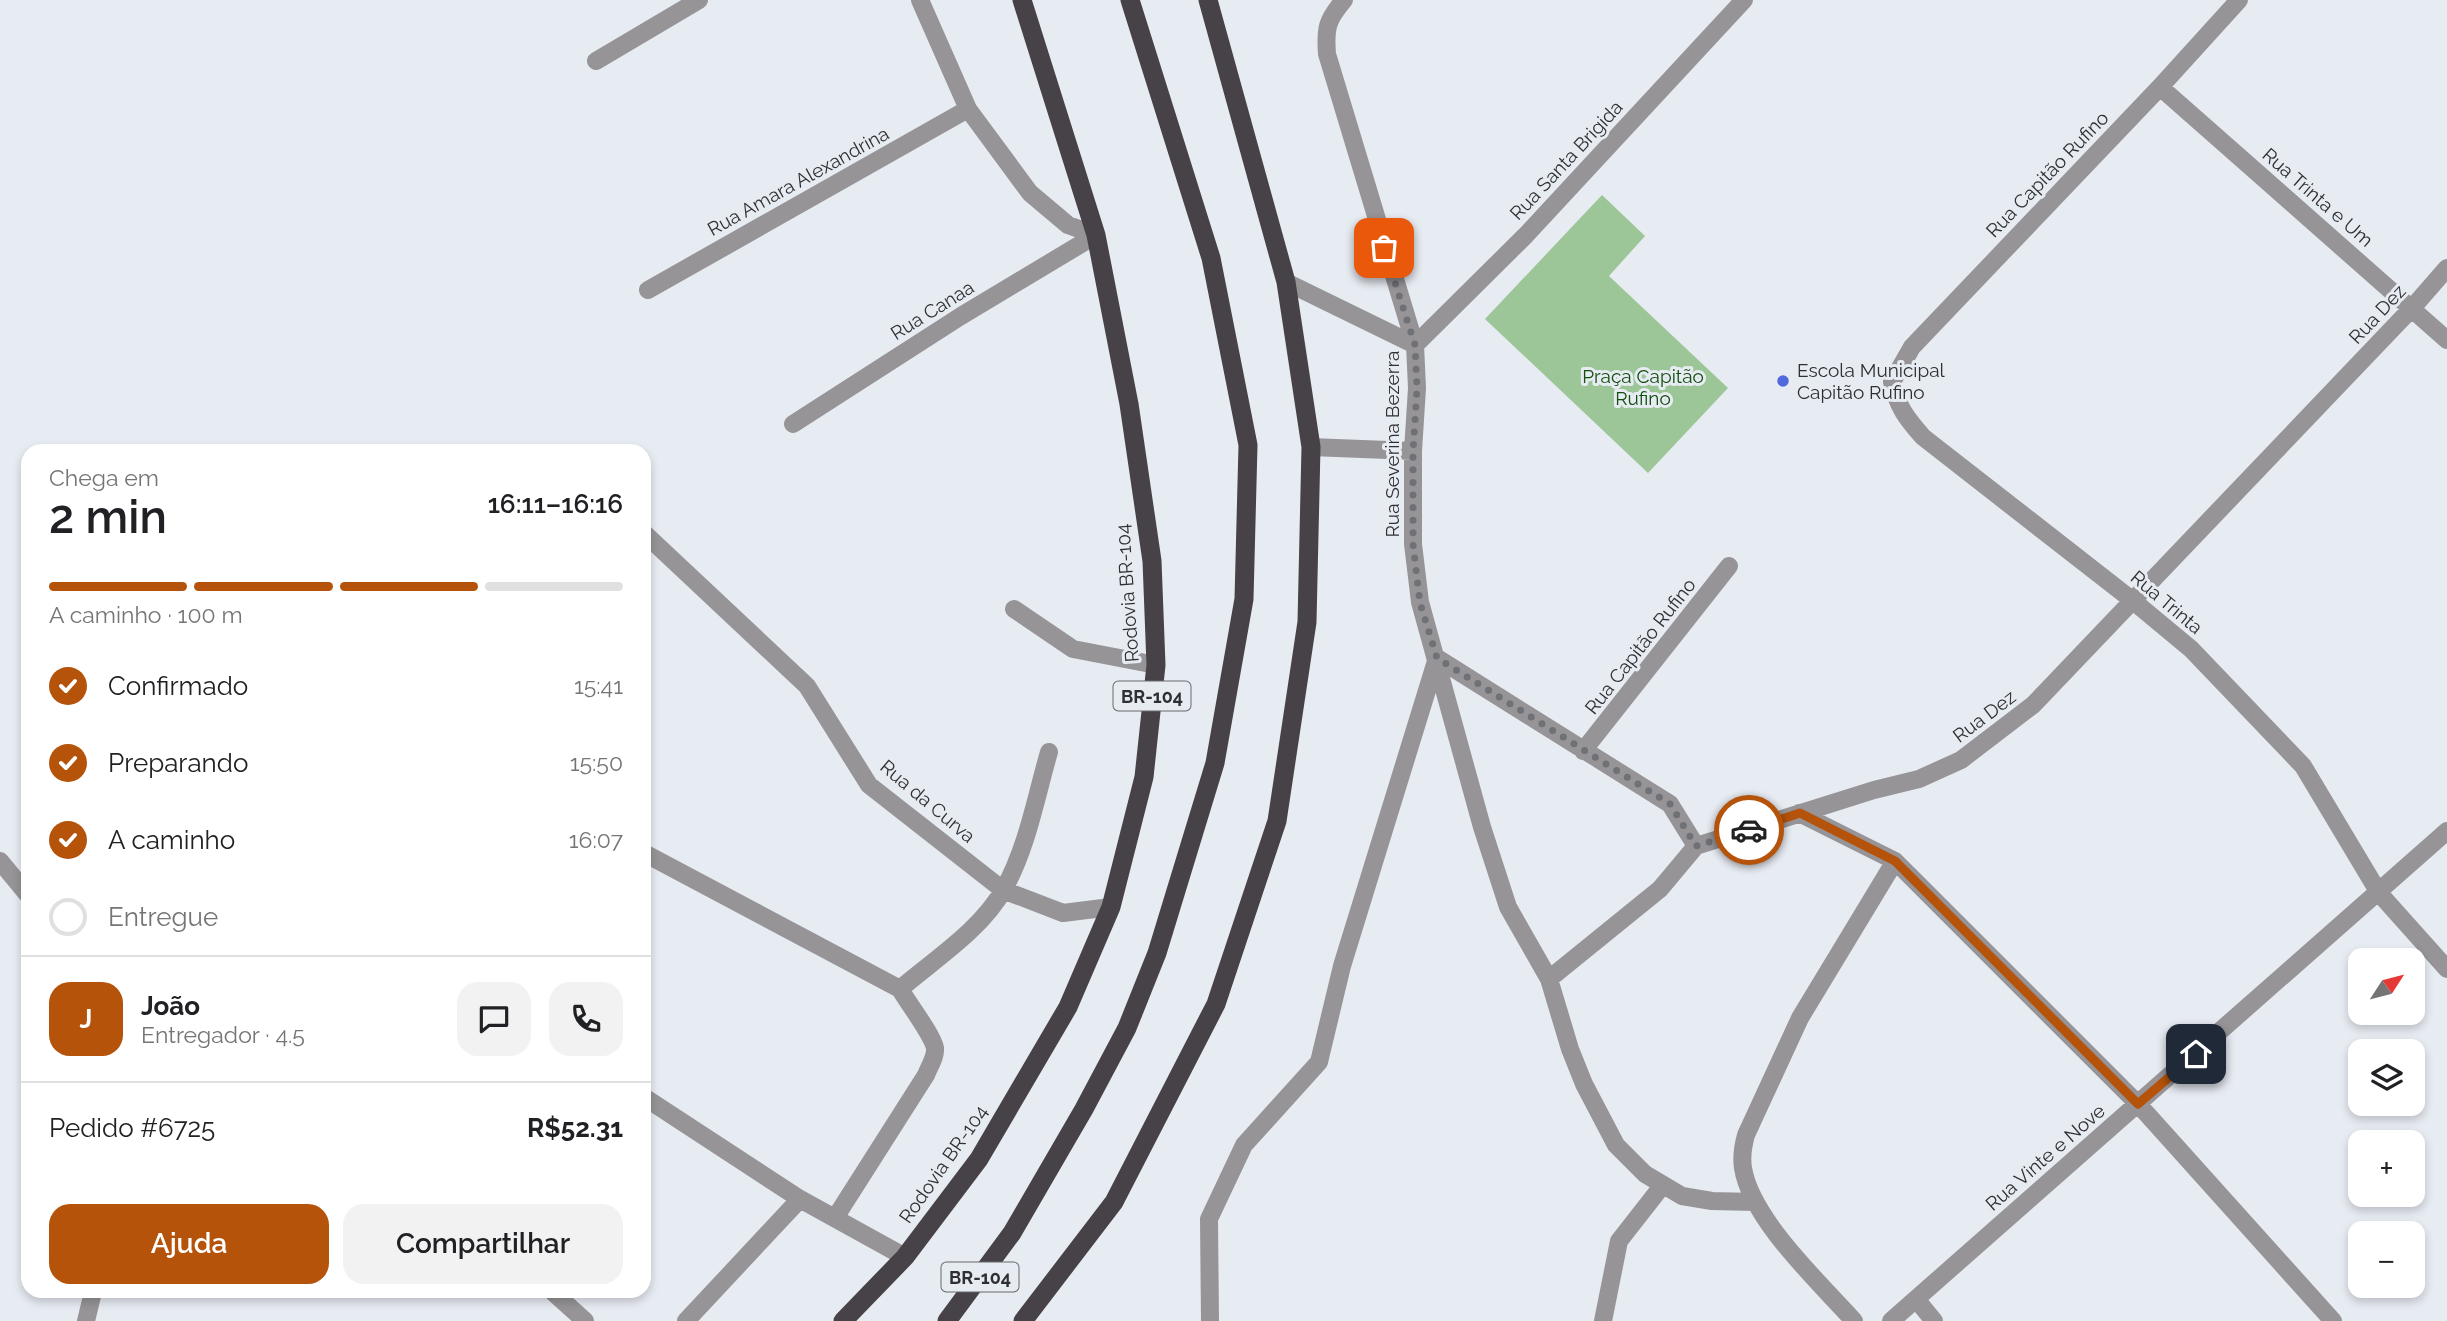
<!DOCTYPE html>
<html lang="pt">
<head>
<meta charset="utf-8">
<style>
  body { margin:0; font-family:Raleway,sans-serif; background:#f2f2f2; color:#202124; height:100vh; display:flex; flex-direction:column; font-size:26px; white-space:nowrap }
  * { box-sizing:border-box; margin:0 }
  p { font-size:23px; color:#757577 }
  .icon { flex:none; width:38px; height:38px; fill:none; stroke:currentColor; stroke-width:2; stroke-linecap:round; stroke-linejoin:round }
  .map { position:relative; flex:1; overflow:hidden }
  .details { position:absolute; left:21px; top:444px; width:630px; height:854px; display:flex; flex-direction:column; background:#fff; border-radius:21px; box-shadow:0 4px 10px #0003 }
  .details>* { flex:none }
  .needle { width:46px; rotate:54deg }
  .fabs { position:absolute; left:2348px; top:948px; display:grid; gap:14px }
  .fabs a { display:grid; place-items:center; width:77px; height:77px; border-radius:14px; background:#fff; box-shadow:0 4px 10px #0003; font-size:35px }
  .pin { position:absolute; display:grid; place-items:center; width:60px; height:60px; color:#fff; margin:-30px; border-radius:14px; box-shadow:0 4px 10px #0006 }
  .courier { position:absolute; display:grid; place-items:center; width:70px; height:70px; margin:-35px; border:5px solid #b45309; border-radius:50%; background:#fff; color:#222; box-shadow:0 2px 9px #0007 }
  .summary em { font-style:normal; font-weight:600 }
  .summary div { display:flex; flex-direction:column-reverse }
  .summary { display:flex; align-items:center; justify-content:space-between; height:119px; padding:0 28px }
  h1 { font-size:46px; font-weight:600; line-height:52px }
  .bar { display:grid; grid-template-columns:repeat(4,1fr); gap:10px 7px; align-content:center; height:84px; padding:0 28px }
  .bar i { height:9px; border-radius:5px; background:#e0e0e0 }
  .bar .current { background:#b45309 }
  .bar p { grid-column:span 4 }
  .line { display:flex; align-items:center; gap:18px; padding:0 28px; border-top:2px solid #e0e0e0 }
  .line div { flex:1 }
  .round { display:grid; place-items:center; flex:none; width:74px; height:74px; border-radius:21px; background:#f2f2f2 }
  ol { padding:0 28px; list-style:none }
  li { display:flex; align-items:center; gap:21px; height:77px }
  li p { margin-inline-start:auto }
  li .icon { padding:7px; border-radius:50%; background:#b45309; color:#fff; stroke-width:4 }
  li:last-child { color:#757577 }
  li i { width:38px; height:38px; border:4px solid #e0e0e0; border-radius:50% }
  .button { display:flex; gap:14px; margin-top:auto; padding:14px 28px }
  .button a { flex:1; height:80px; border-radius:21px; background:#b45309; color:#fff; font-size:28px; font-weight:600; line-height:80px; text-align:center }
  .button a+a { background:#f2f2f2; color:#202124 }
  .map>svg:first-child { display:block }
</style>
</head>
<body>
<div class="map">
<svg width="2447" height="1321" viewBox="0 0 2447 1321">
  <rect width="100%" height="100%" fill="#e7ebf2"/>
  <path fill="#9cc698" d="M1602,195L1645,236L1609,276L1728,388L1648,473L1485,319Z"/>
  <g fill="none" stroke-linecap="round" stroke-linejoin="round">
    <path stroke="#969497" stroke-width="18" d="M920,0L968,109L1030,193L1068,225L1096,235
      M1344,0C1327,20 1325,28 1327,54L1415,345L1417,388L1413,451V544L1420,602L1482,827L1508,907L1549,979L1570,1049L1584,1084L1616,1145L1645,1174L1682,1196L1712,1201L1755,1202
      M2239,0L2160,87L1912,347L1892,382C1897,406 1907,419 1923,437L2132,600L2191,649L2303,766L2379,893L2447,969
      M596,61L699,0
      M2160,87L2447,340
      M1286,282L1415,345L1526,235L1744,0
      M648,290L968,109
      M793,424L961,316L1096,235
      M1311,447L1413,451
      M644,533L807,686L869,785L1003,890L1063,913L1111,907
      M1014,609L1073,649L1156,665
      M1437,658L1670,804L1696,846L1874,790L1919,779L1961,760L2033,705L2413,307L2447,268
      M1583,751L1729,566
      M1799,813L1895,861L2138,1104L2333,1321
      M644,853L900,989
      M0,861L28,895
      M1549,979L1660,889L1696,846
      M644,1097L800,1199L905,1257
      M835,1218L926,1075C929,1067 936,1057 935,1048C932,1034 908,1003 900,989C935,959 981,930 1004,889C1027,848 1036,797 1049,752
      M553,1292L585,1321
      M1916,1299L1934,1321
      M86,1321L93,1292
      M686,1321L800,1199
      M1210,1321L1209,1219L1244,1145L1319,1062L1342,966L1437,658
      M1603,1321L1619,1241L1662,1186
      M1854,1321C1819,1282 1751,1219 1743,1168C1741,1156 1743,1146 1746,1135L1800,1018L1895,861
      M1891,1321L2447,831"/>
    <path stroke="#464247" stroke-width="19" d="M843,1321L905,1257L979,1159L1068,1007L1111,907L1144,777L1156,665L1152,561L1129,404L1096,235L1022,0
      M947,1321L1012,1233L1084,1109L1127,1028L1157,953L1215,763L1244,599L1248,445L1211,258L1130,0
      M1023,1321L1114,1202L1216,1004L1277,821L1307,622L1311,447L1286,282L1208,0"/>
  </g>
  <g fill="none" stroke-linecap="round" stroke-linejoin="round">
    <path stroke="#6f7176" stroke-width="7" stroke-dasharray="0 12.6" d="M1384,248L1415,345L1417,388L1413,452V544L1420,603L1437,658L1670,804L1696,846L1749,830"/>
    <path stroke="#b45309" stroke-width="9" d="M1749,830L1800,813L1895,861L2138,1104L2196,1054"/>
  </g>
  <circle fill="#5069de" stroke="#e7ebf2" stroke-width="2.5" cx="1783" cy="381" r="7"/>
  <g text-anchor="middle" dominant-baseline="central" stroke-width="6" stroke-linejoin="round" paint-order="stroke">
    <g fill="#e7ebf2" stroke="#66686c" stroke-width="2">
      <rect x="1113.5" y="681.5" width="77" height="29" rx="5"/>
      <rect x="941.5" y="1262.5" width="77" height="29" rx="5"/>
    </g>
    <g font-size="18" font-weight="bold" fill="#2f3033">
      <text x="1152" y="696">BR-104</text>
      <text x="980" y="1277">BR-104</text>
    </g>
    <g font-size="19" fill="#2f3033" stroke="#e7ebf2">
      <text transform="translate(1566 160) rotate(-47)">Rua Santa Brigida</text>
      <text transform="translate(2047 174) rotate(-46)">Rua Capitão Rufino</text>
      <text transform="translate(798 181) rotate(-29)">Rua Amara Alexandrina</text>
      <text transform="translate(2318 197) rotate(41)">Rua Trinta e Um</text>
      <text transform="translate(932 310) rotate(-32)">Rua Canaa</text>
      <text transform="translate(2377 314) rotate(-47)">Rua Dez</text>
      <text transform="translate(1392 444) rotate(-90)">Rua Severina Bezerra</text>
      <text transform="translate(1127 593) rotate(-94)">Rodovia BR-104</text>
      <text transform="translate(2167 602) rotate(40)">Rua Trinta</text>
      <text transform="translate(1640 646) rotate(-52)">Rua Capitão Rufino</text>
      <text transform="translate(1984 716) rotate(-37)">Rua Dez</text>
      <text transform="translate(928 801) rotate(40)">Rua da Curva</text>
      <text transform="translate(2045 1157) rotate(-41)">Rua Vinte e Nove</text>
      <text transform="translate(943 1164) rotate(-55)">Rodovia BR-104</text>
    </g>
    <g font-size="19" fill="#2f3033" stroke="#e7ebf2" text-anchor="start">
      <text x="1797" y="370">Escola Municipal<tspan x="1797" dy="22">Capitão Rufino</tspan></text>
    </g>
    <g font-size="19" fill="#124e0e" stroke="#e7ebf2">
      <text x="1643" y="376">Praça Capitão<tspan x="1643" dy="22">Rufino</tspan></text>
    </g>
  </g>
</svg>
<div class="fabs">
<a><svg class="needle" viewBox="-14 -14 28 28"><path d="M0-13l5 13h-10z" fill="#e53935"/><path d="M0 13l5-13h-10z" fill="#757577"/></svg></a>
<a><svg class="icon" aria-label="layers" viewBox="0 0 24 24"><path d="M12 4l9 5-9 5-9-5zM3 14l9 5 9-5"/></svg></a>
<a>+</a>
<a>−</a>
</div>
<div class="pin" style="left:1384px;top:248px;background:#ea580c"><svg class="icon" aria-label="bag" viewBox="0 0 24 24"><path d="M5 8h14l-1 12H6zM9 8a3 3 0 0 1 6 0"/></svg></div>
<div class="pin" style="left:2196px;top:1054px;background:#1f2937"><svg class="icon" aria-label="home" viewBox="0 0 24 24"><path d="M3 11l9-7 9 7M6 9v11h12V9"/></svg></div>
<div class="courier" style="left:1749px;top:830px"><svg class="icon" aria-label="car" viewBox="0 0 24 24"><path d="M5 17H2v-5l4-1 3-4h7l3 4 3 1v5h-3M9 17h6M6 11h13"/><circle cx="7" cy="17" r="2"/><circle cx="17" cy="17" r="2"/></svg></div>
<section class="details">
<div class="summary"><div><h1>2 min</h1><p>Chega em</p></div><em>16:11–16:16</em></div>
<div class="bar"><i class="current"></i><i class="current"></i><i class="current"></i><i></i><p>A caminho · 100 m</p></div>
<ol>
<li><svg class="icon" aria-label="check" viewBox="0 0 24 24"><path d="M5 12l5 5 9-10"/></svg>Confirmado<p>15:41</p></li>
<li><svg class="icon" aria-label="check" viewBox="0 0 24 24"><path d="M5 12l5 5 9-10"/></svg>Preparando<p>15:50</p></li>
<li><svg class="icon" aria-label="check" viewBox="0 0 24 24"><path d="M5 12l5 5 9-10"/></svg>A caminho<p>16:07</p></li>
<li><i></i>Entregue</li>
</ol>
<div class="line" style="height:126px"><b class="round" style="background:#b45309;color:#fff">J</b><div><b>João</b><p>Entregador · 4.5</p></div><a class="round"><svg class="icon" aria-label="chat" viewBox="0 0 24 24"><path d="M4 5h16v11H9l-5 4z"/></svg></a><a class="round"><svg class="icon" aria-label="phone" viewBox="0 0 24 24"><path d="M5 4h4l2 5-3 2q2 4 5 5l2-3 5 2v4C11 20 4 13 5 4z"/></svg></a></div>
<div class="line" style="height:91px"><div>Pedido #6725</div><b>R$52.31</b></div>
<div class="button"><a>Ajuda</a><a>Compartilhar</a></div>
</section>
</div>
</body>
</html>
